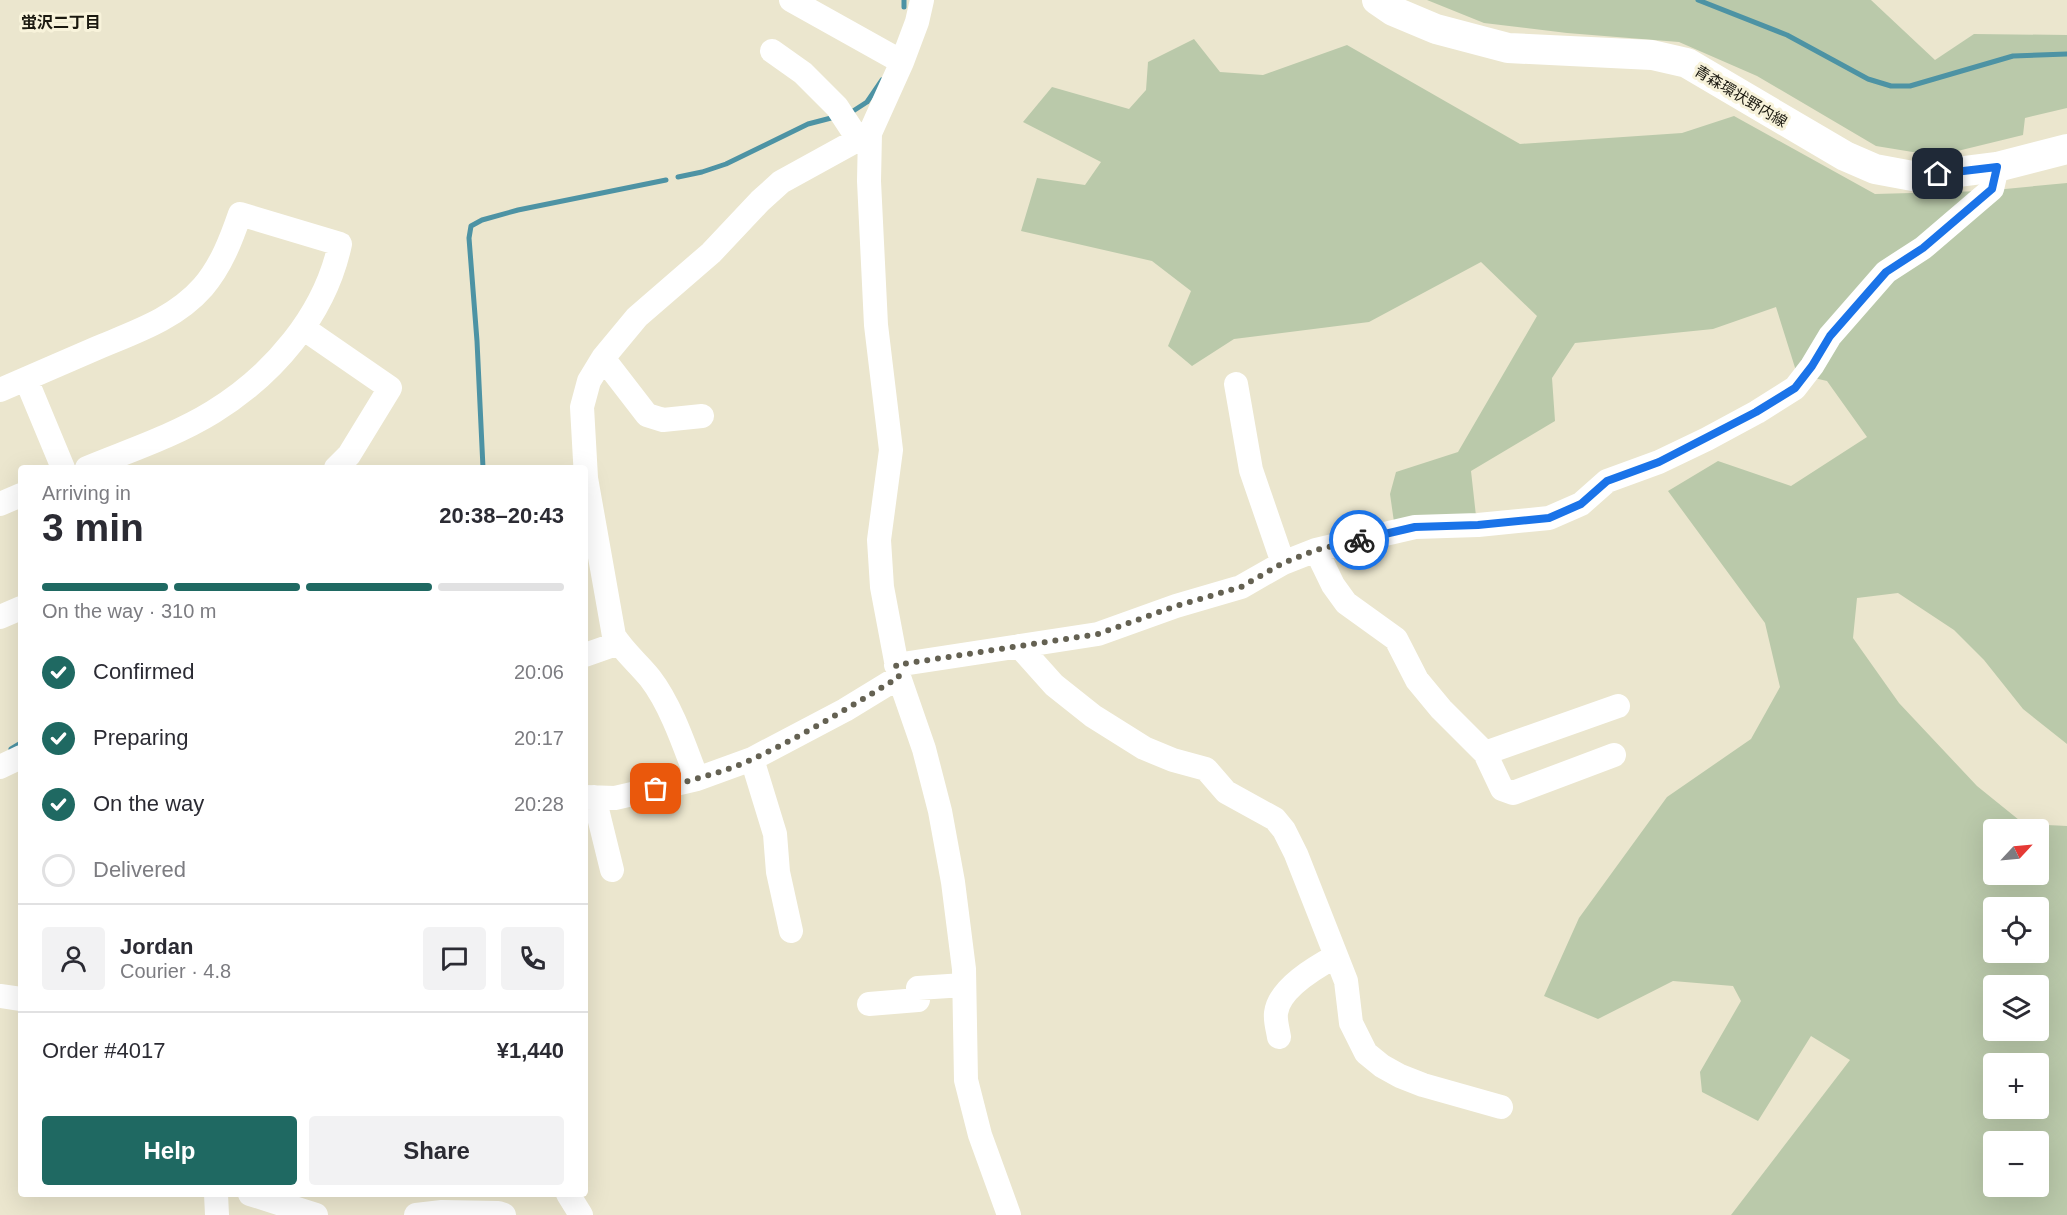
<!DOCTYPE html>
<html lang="en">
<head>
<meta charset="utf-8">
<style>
  body { margin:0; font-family:Helvetica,"Noto Sans JP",sans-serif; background:#f2f2f3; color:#2b2b33; height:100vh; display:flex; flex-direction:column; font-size:22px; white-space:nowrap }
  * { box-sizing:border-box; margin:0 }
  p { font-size:20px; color:#7c7c81 }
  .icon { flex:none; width:33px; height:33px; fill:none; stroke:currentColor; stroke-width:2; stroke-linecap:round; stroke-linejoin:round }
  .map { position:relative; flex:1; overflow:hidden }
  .details { position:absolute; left:18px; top:465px; width:570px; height:732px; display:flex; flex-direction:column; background:#fff; border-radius:6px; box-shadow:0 6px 24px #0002 }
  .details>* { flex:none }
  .needle { width:39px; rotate:64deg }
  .tools { position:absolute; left:1983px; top:819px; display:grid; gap:12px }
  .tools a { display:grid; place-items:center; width:66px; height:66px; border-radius:6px; background:#fff; box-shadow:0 6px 24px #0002; font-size:30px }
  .pin { position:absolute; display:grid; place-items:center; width:51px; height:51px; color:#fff; margin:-26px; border-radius:12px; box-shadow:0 3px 9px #0006 }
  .courier { position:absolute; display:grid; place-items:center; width:60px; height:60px; margin:-30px; border:4px solid #1a73e8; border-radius:50%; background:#fff; color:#222; box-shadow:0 2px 8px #0007 }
  .headline em { font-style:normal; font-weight:600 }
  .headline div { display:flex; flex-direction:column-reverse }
  .headline { display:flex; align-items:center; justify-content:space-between; height:102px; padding:0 24px }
  h1 { font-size:39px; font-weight:600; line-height:45px }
  .bar { display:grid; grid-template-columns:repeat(4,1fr); gap:9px 6px; align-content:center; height:72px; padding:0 24px }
  .bar i { height:8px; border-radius:4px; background:#e1e1e2 }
  .bar .active { background:#1f6962 }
  .bar p { grid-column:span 4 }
  .line { display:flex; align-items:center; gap:15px; padding:0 24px; border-top:2px solid #e1e1e2 }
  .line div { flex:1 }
  .round { display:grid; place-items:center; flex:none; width:63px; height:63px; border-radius:6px; background:#f2f2f3 }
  ol { padding:0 24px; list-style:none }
  li { display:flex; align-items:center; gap:18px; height:66px }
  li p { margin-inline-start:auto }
  li .icon { padding:6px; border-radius:50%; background:#1f6962; color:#fff; stroke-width:4 }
  li:last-child { color:#7c7c81 }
  li i { width:33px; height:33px; border:3px solid #e1e1e2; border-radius:50% }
  .button { display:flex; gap:12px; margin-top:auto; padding:12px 24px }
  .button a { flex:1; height:69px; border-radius:6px; background:#1f6962; color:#fff; font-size:24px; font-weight:600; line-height:69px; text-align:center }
  .button a+a { background:#f2f2f3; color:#2b2b33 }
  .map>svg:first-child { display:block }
</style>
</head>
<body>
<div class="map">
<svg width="2067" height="1215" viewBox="0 0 2067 1215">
  <rect width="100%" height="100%" fill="#ebe6ce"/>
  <path fill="#bac9aa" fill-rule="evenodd" d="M1427,0H1871L1935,60L1974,34L2067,35V108L2025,118L2023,135L1937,156L1876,146L1757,76L1679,42L1567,33L1484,23Z
    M1194,39L1220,72L1263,75L1347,45L1520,144L1682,133L1734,116L1875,194L1984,191L2067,183V744L2023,709L1984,660L1954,630L1898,593L1857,598L1853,638L1899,703L1977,786L2024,824L2067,826V1215H1731L1850,1060L1811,1036L1758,1121L1702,1092L1700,1072L1741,1001L1733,986L1673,981L1598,1019L1544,996L1579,918L1667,797L1751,739L1780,687L1765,623L1668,491L1718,461L1791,486L1867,437L1827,381L1797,374L1776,307L1713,329L1575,343L1552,378L1555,421L1471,471L1476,516L1394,522L1390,494L1396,472L1458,452L1537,316L1481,262L1369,322L1234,339L1192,366L1168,346L1191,291L1152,261L1021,231L1037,178L1085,185L1101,162L1023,122L1052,87L1129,109L1146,90L1148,62ZM1994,830H2038V874H1994ZM1994,908H2038V952H1994ZM1994,986H2038V1030H1994ZM1994,1064H2038V1108H1994ZM1994,1142H2038V1186H1994Z"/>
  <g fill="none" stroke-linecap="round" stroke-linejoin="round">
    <path stroke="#4d93a4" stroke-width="5" d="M904,0V7
      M1698,0L1787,35L1868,79L1891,86H1910L2013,56L2067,54
      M850,113L867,102L882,80
      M678,177L702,172L726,164L808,124L835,117
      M483,468L477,341L469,238L471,226L482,220L518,210L666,180
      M11,749L21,743"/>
    <path stroke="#fff" stroke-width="24" d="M791,0L902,62
      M922,0L917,22L902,62L870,133L869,181L876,325L891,450L879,540L882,587L899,677L924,749L940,811L953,882L964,969L966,1080L980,1135L1009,1215
      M772,51L803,73L837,107L858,139
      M303,328L390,388L349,455L336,468
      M603,358L647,415L663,420L702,416
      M26,379L63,468
      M1236,384L1251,470L1283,563
      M0,390C32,376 65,362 97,348C135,332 175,319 203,287C221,266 231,240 240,214L340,244C325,315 273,375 213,412C174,436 128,451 87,468
      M0,504L21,495
      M1316,550L1333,585L1346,603L1396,639L1417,680L1441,709L1485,753L1502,789L1513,793L1614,755
      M0,617L21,608
      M1019,646L1054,685L1093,716L1144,748L1173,760L1206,769L1226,792L1275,819L1284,830L1296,854L1346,981L1351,1023L1366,1053L1382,1066L1400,1076L1423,1085L1501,1107
      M585,655L619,643
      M896,665L1098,634L1176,606L1241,587L1283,563L1316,550L1415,527L1478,525L1549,518L1581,504L1607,481L1659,462L1707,439L1757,412L1795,388L1812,366L1830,336L1886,272L1923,248L1992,189L1997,167
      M1485,753L1618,706
      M752,759L775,834L778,872L791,931
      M0,767L21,757
      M697,779C685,747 671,705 650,678C638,663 625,653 614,636L586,478L582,407L589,381L603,358L637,317L711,253L760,201L781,182L870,133
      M585,797L615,798L697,779L752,759L845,710L899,677
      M594,797L612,870
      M0,996L21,999
      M869,1004L918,1000V988L964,985
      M1279,1037C1278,1030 1275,1021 1276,1013C1279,988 1316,967 1336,956
      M216,1194L217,1215
      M250,1194L316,1215
      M568,1194L581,1215
      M416,1215L442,1212L498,1213L504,1215"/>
    <path stroke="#fff" stroke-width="30" d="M1377,0L1393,11L1436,29L1508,48L1652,55L1687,63L1845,156L1875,169L1918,177L1997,167L2067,149"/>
  </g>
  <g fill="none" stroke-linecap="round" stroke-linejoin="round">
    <path stroke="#646152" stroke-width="6" stroke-dasharray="0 10.8" d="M656,789C689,781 722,773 753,759C804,735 852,706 899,677L896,665L1098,634L1176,606L1241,587L1283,563L1316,550L1359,540"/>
    <path stroke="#1a73e8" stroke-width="8" d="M1359,540L1415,527L1478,525L1549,518L1581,504L1607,481L1659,462L1756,412L1795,388L1812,366L1830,336L1886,272L1923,248L1992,189L1997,167L1938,174"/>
  </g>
  <g text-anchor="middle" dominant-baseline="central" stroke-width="6" stroke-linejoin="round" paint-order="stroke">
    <g font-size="15" fill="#1b1910" stroke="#f8f3db">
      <text transform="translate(1741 96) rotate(31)">青森環状野内線</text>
    </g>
    <g font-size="16" font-weight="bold" fill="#1b1910" stroke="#f8f3db">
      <text x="61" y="22">蛍沢二丁目</text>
    </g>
  </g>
</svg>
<div class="tools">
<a><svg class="needle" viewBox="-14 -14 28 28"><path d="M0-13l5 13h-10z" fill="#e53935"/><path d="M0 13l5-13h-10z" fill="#7c7c81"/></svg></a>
<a><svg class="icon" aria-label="locate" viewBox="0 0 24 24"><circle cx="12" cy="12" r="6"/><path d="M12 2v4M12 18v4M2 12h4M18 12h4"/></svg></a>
<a><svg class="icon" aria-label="layers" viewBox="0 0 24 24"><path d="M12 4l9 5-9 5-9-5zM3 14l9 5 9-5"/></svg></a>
<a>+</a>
<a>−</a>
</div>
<div class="pin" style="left:656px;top:789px;background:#ea580c"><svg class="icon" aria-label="bag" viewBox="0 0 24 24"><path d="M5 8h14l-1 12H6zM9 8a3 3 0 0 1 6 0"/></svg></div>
<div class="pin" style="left:1938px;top:174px;background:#1f2937"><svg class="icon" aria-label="home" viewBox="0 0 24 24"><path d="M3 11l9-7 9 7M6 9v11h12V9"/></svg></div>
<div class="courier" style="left:1359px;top:540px"><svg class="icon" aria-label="bike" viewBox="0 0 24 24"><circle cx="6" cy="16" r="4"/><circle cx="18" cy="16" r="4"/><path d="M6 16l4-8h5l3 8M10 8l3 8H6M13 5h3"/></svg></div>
<section class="details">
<div class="headline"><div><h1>3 min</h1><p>Arriving in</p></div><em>20:38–20:43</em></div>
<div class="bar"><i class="active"></i><i class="active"></i><i class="active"></i><i></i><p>On the way · 310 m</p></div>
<ol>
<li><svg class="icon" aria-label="check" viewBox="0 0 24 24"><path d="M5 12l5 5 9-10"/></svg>Confirmed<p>20:06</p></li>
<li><svg class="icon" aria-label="check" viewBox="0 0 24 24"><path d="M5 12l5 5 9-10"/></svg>Preparing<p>20:17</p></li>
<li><svg class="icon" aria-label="check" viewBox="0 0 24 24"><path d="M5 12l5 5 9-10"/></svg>On the way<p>20:28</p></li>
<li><i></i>Delivered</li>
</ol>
<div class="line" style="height:108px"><a class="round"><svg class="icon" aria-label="person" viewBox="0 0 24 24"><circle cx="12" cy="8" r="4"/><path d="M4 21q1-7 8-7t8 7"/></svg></a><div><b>Jordan</b><p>Courier · 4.8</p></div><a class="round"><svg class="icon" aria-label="chat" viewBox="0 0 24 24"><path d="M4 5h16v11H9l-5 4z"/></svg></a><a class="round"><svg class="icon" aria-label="phone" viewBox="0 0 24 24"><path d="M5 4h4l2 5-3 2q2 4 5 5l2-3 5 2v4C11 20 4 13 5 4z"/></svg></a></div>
<div class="line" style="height:78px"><div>Order #4017</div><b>¥1,440</b></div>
<div class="button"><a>Help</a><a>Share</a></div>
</section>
</div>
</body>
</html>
